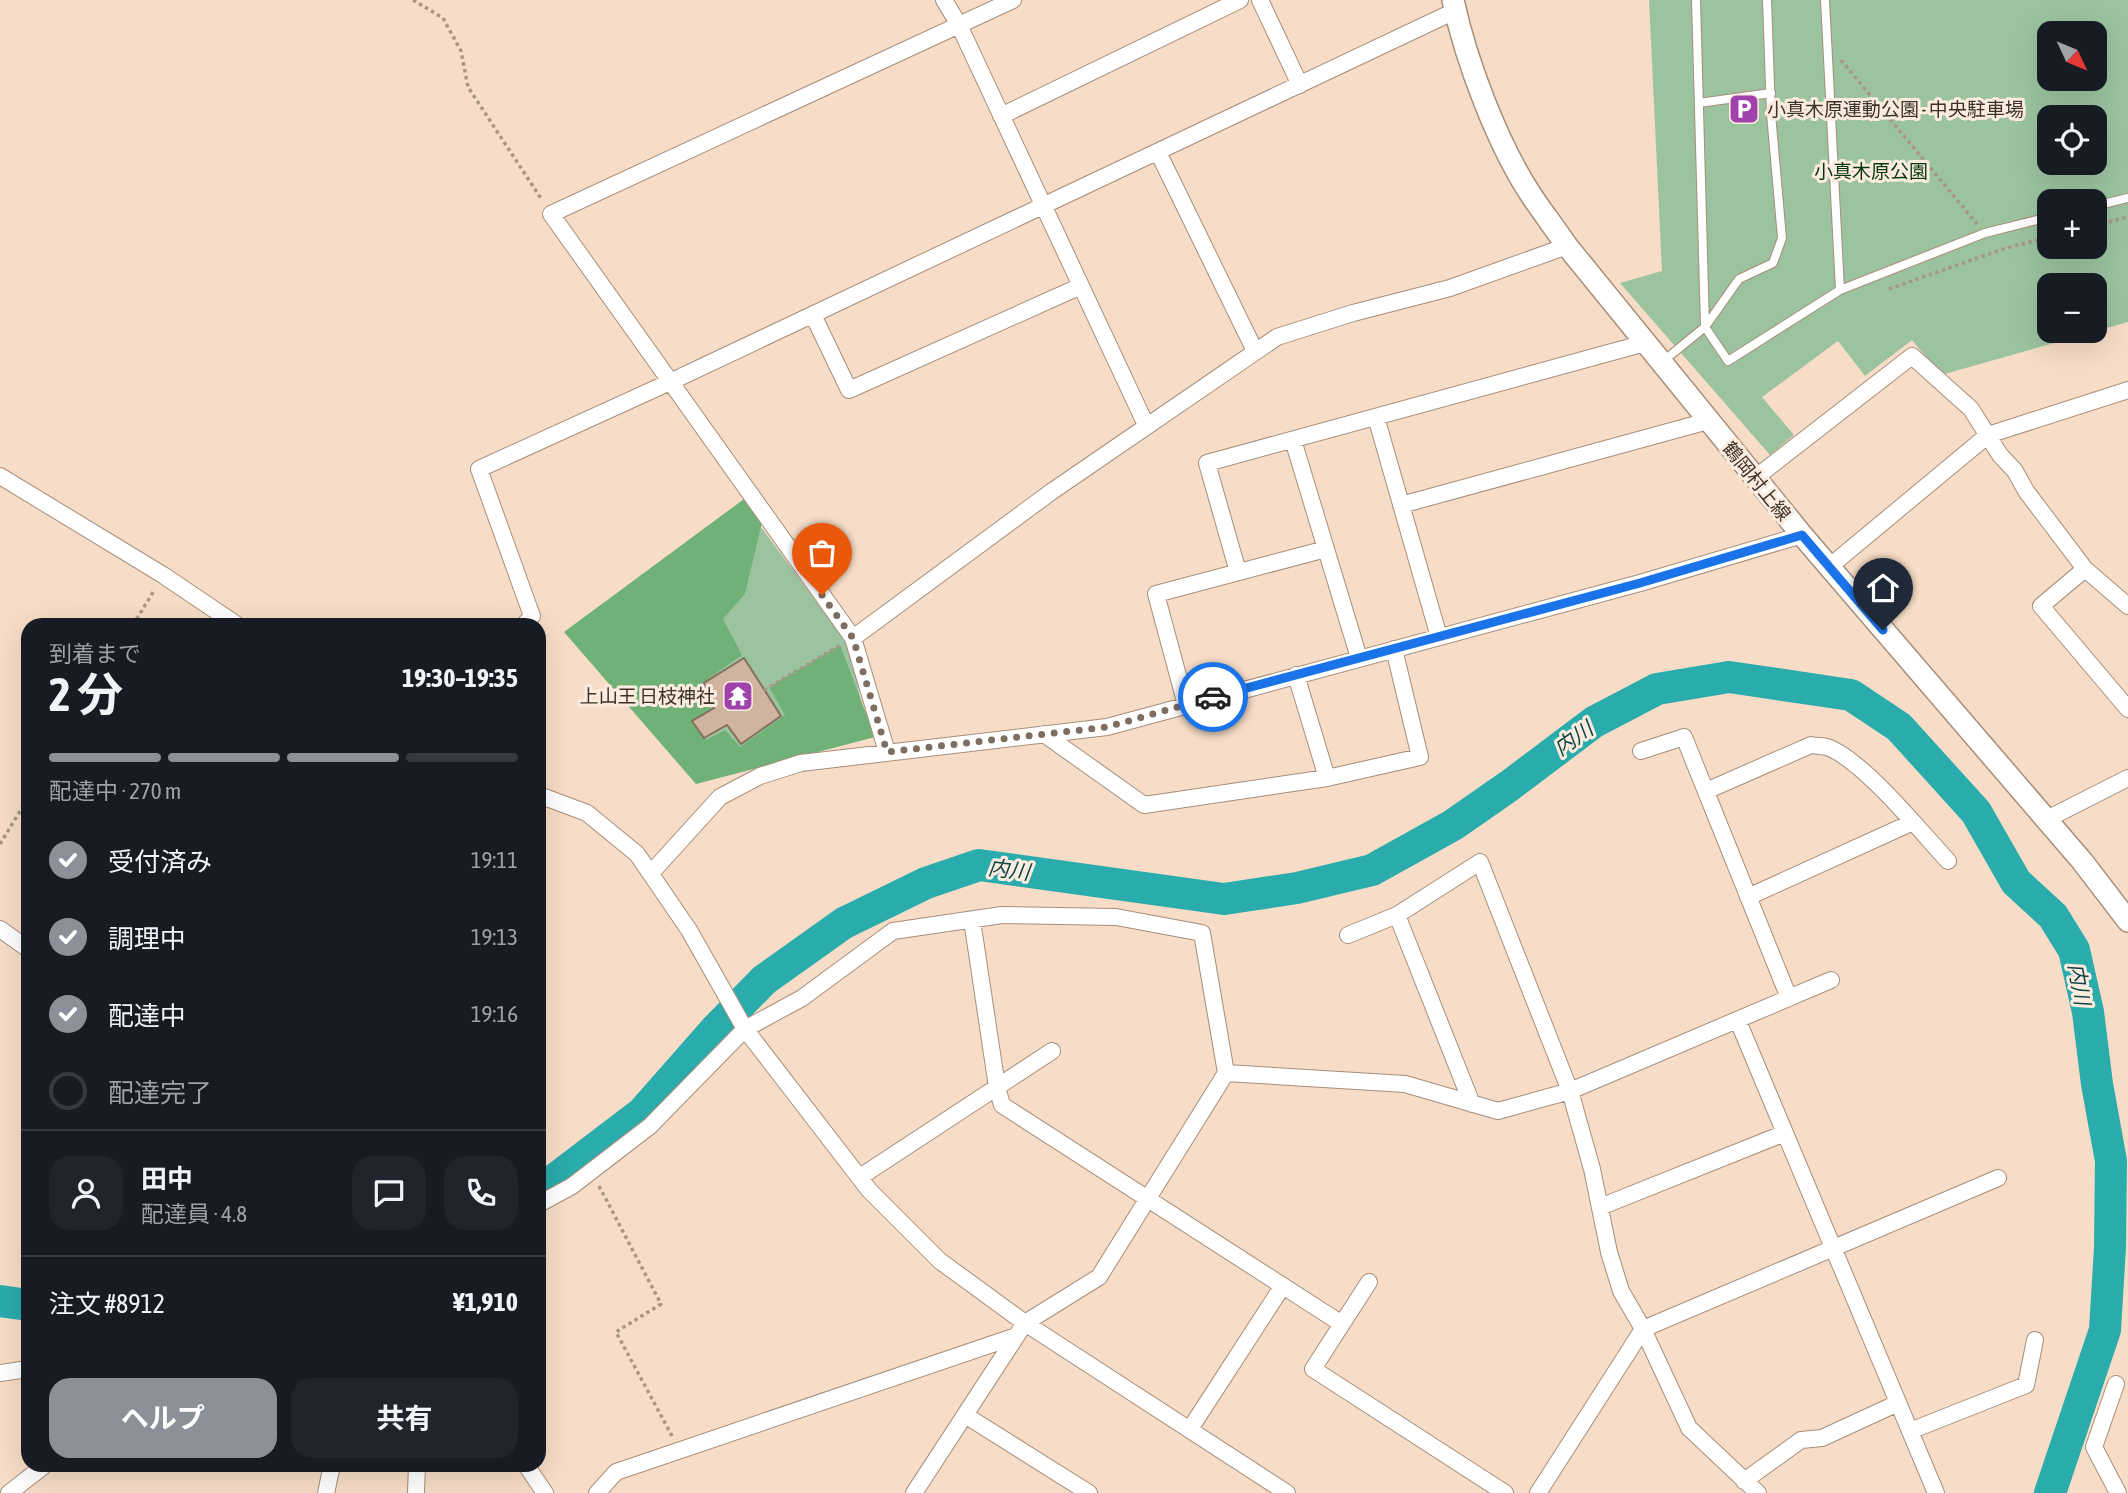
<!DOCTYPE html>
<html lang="ja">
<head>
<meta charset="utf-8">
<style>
  body { margin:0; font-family:"Asap Condensed","Noto Sans JP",sans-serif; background:#20242c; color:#f1f3f6; height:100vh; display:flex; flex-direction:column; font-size:26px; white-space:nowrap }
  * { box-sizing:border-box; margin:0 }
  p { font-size:23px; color:#9ea1a6 }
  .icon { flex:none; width:38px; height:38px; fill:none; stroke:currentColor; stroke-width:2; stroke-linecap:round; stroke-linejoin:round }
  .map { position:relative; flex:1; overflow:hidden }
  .details { position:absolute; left:21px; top:618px; width:525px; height:854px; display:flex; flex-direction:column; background:#171b24; border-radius:21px; box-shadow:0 7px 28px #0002 }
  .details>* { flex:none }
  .needle { width:46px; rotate:134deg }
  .controls { position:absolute; left:2037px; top:21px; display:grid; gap:14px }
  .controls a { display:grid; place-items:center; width:70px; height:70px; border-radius:14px; background:#171b24; box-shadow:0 7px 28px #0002; font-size:35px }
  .pin { position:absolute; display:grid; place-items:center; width:60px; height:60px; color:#fff; margin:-72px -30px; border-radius:50% 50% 50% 0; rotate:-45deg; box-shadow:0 0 7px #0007 }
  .pin .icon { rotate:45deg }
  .courier { position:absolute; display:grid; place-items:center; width:70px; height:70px; margin:-35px; border:5px solid #1a73e8; border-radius:50%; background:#fff; color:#222; box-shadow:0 2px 9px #0007 }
  .headline em { font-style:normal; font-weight:700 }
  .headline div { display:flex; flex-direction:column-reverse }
  .headline { display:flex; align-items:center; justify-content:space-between; height:119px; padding:0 28px }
  h1 { font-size:46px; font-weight:700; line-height:52px }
  .bar { display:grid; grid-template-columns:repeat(4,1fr); gap:10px 7px; align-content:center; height:84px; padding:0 28px }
  .bar i { height:9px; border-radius:5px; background:#363941 }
  .bar .current { background:#8c9099 }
  .bar p { grid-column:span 4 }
  .line { display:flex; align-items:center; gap:18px; padding:0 28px; border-top:2px solid #363941 }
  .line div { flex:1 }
  .round { display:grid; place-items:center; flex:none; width:74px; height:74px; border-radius:21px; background:#20242c }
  ol { padding:0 28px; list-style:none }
  li { display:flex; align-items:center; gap:21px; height:77px }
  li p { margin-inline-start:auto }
  li .icon { padding:7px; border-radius:50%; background:#8c9099; color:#fff; stroke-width:4 }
  li:last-child { color:#9ea1a6 }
  li i { width:38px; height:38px; border:4px solid #363941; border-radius:50% }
  .cta { display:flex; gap:14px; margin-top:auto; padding:14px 28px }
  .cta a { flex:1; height:80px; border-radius:21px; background:#8c9099; color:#fff; font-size:28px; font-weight:700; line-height:80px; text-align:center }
  .cta a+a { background:#20242c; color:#f1f3f6 }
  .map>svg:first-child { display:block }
</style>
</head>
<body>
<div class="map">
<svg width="2128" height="1493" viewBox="0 0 2128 1493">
  <rect width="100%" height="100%" fill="#f7ddc7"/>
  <path fill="#9cc3a0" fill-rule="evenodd" d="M1649,0H2128V322L1941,375L1912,340L1865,376L1838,341L1762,397L1794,435L1770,455L1620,283L1662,271ZM2049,33H2095V79H2049ZM2049,117H2095V163H2049ZM2049,201H2095V247H2049ZM2049,285H2095V331H2049Z
    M746,507L850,647L867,732L696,780L575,633Z"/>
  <path fill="#70b178" d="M744,499L762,522L745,594L723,619L742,655L701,684L711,710L692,721L706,740L725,730L740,747L785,715L769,687L840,645L875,737L696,784L564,632Z"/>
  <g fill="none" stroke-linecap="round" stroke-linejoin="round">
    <path stroke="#2aabac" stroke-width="32" d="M539,1188L554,1180L642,1113L715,1030L764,980L844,923L926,883L979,865L1224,899L1297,888L1372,870L1453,825L1509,786L1594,722L1657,689L1729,677L1851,695L1899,727L1976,812L2016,882L2053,916L2074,950L2088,1012L2097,1084L2111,1161L2110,1247L2105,1330L2050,1493
      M0,1301L28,1305"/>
  </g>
  <path fill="#cfb5a0" stroke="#866f5c" stroke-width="2" d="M744,658L781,716L741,744L727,725L704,738L692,721L714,708L704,683Z"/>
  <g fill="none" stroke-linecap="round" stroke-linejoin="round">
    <g stroke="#a78e7a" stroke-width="10">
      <path id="lane" d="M1696,0L1705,327
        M1825,0L1840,290
        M1699,103L1771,93
        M2095,206L2128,198
        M1705,327L1739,279L1773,263L1782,238L1771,114L1767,0
        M1662,362L1705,327L1728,361L1840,290L1985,233L2049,217"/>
    </g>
    <g stroke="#a78e7a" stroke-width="18">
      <path id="street" d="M944,0L959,25L1146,425
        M1260,0L1300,85
        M1001,116L1240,0
        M1158,152L1255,351
        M813,315L849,390L1081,286
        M1376,417L1439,637
        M1293,440L1359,658
        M0,476L163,575L237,625
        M1755,478L1912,356L1971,409L2000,455L2015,471L2026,491L2085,569L2128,606
        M1401,505L1708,421
        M1829,567L1988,435L2128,390
        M2085,569L2041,606L2128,709
        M1238,572L1207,463L1645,343
        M524,625L532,616L479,469L670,382L1455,11
        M853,638L1051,492L1277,337L1353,313L1450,288L1567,246
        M1296,675L1327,778
        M1186,705L1156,594L1326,549
        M1044,734L1144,805L1327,778L1420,757L1394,649
        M1641,751L1684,737L1789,998
        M887,752L853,638L551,214L1013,0
        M1706,791L1811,745C1816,746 1822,746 1827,747C1862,759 1922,833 1948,861
        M539,795L587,813L637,854L689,930L745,1029L869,1190L940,1261L1025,1323L1287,1493
        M2045,820L2128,778
        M651,873L720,797L760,776L801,763L1107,727L1640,583L1802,535
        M1748,897L1913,822
        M1397,915L1472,1104
        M972,920L997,1087L1002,1105L1342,1324
        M0,929L28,949
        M1348,935L1397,915L1480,862L1570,1091L1592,1169L1609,1252L1621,1291L1643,1329L1689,1428L1758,1493
        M1738,1021L1936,1493
        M1226,1073L1405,1084L1498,1111L1570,1091L1831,980
        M860,1177L1052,1051
        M539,1204L572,1186L650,1126L745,1029L802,998L893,931L1002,915L1116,917L1202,933L1226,1073L1099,1277L1025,1323L914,1493
        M1600,1207L1785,1133
        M1369,1282L1313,1369L1505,1493
        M0,1373L28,1369
        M2116,1384L2094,1447L2118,1493
        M965,1415L1089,1493
        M1190,1429L1282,1287
        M1910,1431L2026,1385L2035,1340
        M526,1465L545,1493
        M1744,1481L1801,1440L1822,1438L1898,1403
        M9,1493L45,1465
        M326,1493L332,1465
        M416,1493L417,1465
        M597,1493L616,1472L1016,1336
        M1538,1493L1643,1329L1998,1178"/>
    </g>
    <g stroke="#a78e7a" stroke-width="24">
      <path id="secondary" d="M1453,0C1466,61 1498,146 1533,198C1544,214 1556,230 1567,246L1802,535L2082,861L2128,921"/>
    </g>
    <path stroke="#a99686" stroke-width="3.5" stroke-dasharray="3.5 3.5" stroke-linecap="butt" d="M413,0L443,18L461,51L468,87L542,200
      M1841,60L1977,224
      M2095,225L2128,217
      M1889,289L2003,249L2049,237
      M133,625L155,589
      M764,690L839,646
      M0,844L28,798
      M599,1186L661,1304L616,1332L672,1436"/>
    <use href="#lane" stroke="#fff" stroke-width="8"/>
    <use href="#street" stroke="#fff" stroke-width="16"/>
    <use href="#secondary" stroke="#fff" stroke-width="21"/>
  </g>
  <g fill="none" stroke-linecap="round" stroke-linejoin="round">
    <path stroke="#7d6e61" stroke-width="7" stroke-dasharray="0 12.6" d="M822,595L853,638L887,752L1107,727L1213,697"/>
    <path stroke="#1a73e8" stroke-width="9" d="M1213,697L1640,583L1802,535L1883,630"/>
  </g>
  <defs>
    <g id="parking-square" transform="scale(1.575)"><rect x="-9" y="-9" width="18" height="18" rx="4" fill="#a042ab" stroke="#fcecdf"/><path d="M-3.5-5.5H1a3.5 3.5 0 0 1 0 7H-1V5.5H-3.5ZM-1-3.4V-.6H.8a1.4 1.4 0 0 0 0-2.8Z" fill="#fff"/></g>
    <g id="temple-square" transform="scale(1.575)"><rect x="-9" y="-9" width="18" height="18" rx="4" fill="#a042ab" stroke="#fcecdf"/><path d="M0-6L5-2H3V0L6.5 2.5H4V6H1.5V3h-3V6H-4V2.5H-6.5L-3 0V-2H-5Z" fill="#fff"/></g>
  </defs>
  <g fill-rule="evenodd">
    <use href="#parking-square" x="1744" y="109"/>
    <use href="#temple-square" x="738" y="696"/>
  </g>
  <g text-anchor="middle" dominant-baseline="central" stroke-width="6" stroke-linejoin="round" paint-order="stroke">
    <g font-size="19" fill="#3c322a" stroke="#fcecdf" text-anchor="start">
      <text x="1767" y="109">小真木原運動公園 - 中央駐車場</text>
      <text x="715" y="696" text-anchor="end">上山王 日枝神社</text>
    </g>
    <g font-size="19" fill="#053711" stroke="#fcecdf">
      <text x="1871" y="171">小真木原公園</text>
    </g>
    <g font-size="19" fill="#3c322a" stroke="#fcecdf">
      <text transform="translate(1757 481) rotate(51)">鶴岡村上線</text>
    </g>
    <g font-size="21" font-style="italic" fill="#0d4444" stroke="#fcecdf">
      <text transform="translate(1573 738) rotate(-35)">内川</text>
      <text transform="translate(1009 869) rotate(7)">内川</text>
      <text transform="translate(2080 984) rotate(80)">内川</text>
    </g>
  </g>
</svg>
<div class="controls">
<a><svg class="needle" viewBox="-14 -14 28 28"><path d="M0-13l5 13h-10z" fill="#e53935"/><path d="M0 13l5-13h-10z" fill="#9ea1a6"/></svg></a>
<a><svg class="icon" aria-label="locate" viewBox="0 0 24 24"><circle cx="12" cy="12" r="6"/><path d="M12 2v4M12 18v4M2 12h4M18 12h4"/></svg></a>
<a>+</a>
<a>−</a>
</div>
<div class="pin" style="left:822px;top:595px;background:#ea580c"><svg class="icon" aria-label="bag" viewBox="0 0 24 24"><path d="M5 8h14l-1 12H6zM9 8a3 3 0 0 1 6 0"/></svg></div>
<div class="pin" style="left:1883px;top:630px;background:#1f2937"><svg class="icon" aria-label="home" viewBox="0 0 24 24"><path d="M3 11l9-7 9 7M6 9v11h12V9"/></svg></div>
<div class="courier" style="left:1213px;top:697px"><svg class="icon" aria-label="car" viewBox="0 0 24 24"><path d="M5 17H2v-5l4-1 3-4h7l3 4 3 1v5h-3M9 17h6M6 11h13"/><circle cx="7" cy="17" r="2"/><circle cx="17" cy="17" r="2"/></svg></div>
<section class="details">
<div class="headline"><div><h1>2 分</h1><p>到着まで</p></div><em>19:30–19:35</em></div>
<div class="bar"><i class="current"></i><i class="current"></i><i class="current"></i><i></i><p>配達中 · 270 m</p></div>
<ol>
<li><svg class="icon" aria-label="check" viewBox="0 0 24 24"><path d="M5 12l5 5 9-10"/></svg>受付済み<p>19:11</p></li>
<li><svg class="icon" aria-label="check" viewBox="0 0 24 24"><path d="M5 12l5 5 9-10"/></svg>調理中<p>19:13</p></li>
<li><svg class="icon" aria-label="check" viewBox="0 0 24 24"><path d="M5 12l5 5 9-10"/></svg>配達中<p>19:16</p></li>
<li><i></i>配達完了</li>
</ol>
<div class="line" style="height:126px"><a class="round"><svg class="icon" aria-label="person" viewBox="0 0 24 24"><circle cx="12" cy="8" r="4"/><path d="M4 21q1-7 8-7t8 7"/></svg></a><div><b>田中</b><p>配達員 · 4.8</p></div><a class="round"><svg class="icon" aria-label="chat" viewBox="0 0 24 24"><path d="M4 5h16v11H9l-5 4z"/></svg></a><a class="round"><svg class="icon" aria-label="phone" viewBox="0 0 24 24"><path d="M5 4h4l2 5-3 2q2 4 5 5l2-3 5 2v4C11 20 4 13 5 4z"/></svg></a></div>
<div class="line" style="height:91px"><div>注文 #8912</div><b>¥1,910</b></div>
<div class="cta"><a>ヘルプ</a><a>共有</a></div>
</section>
</div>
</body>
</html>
